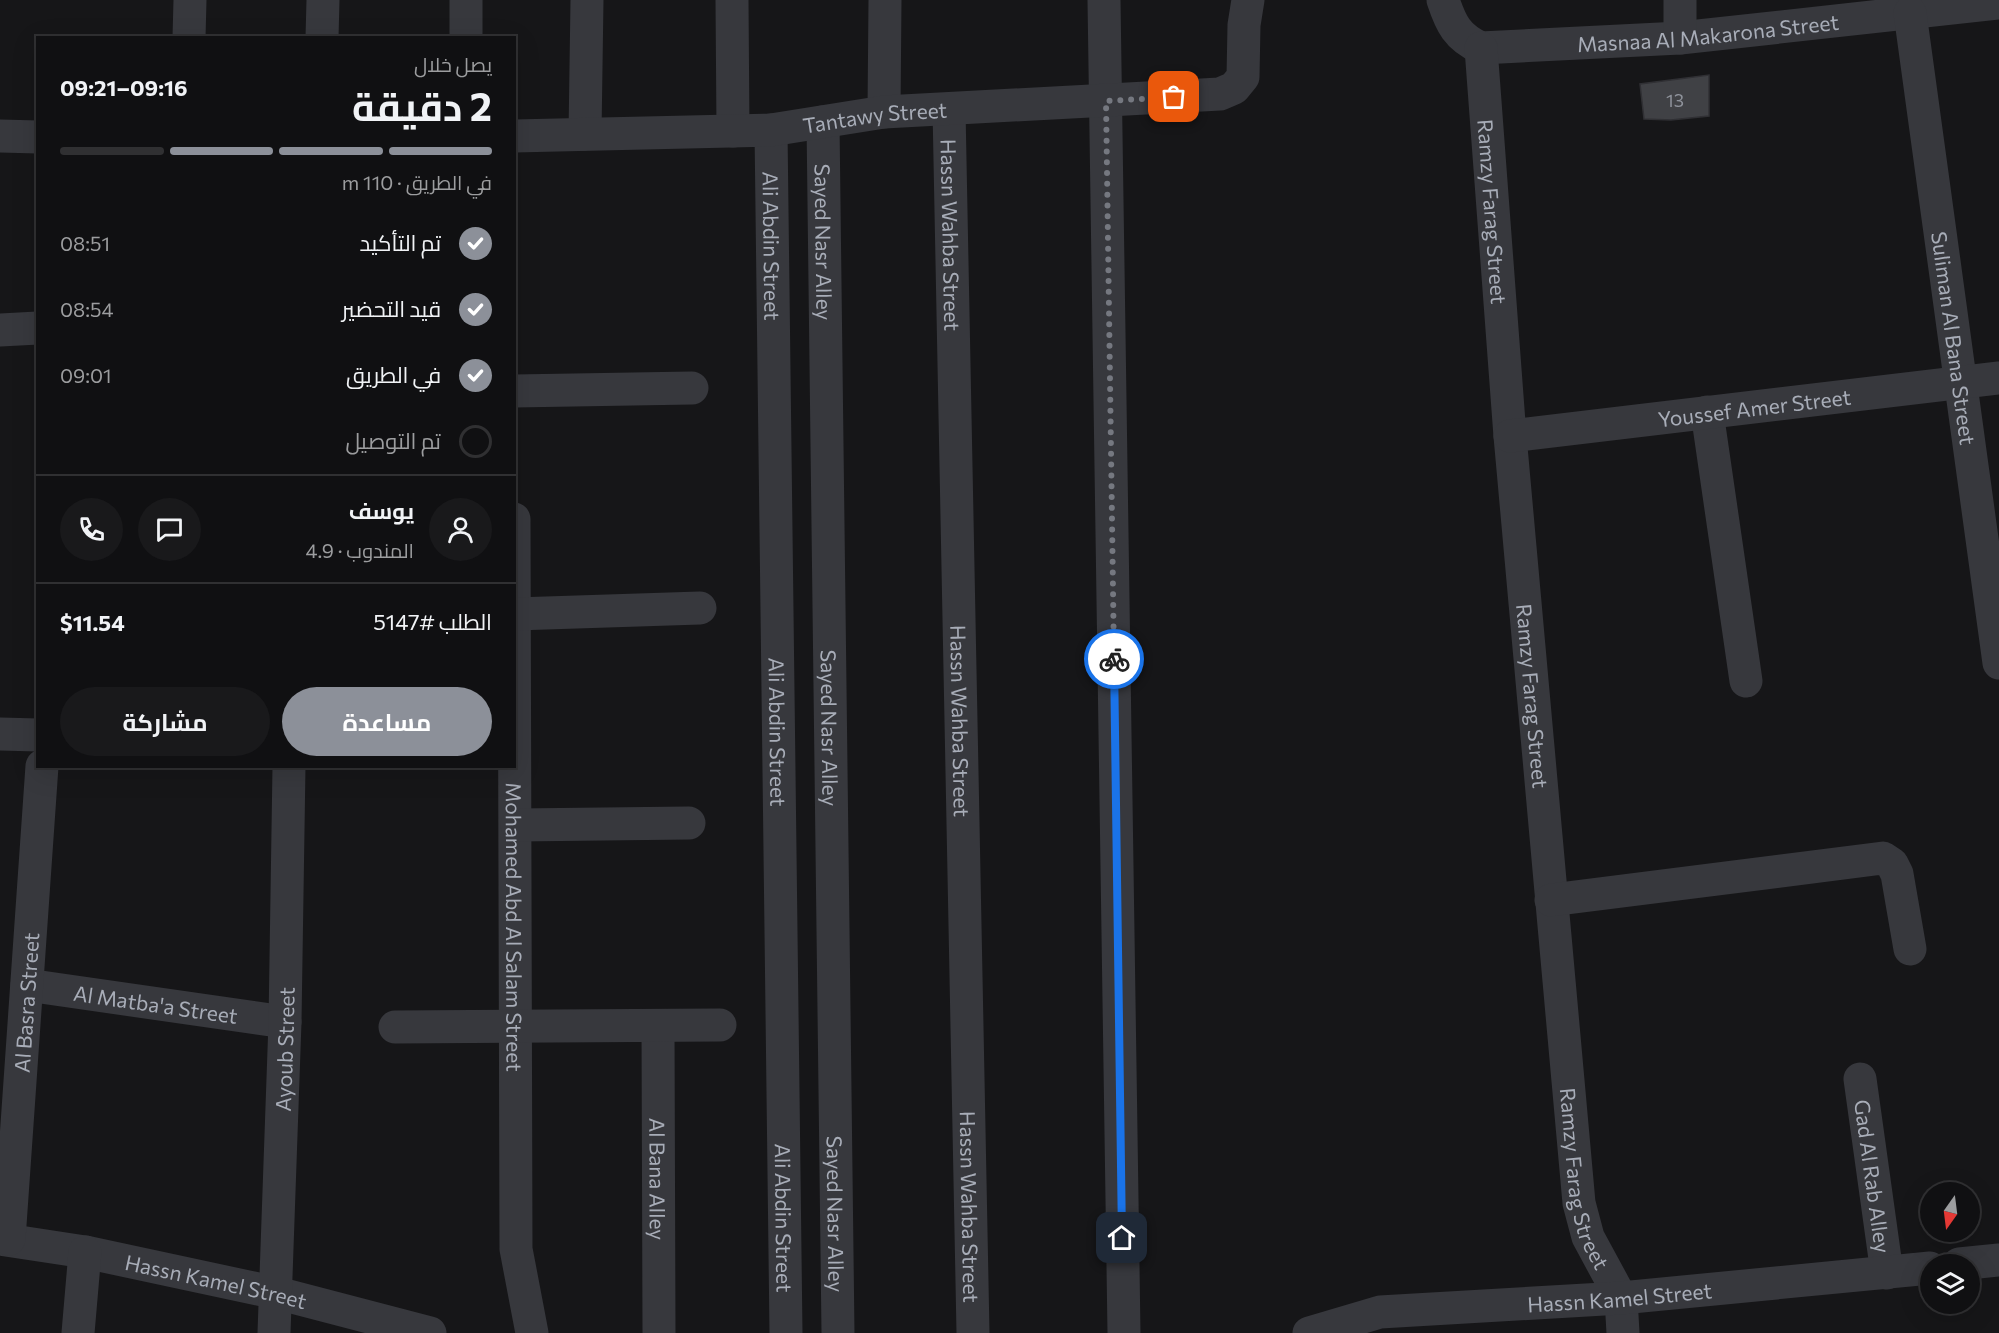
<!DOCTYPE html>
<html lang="ar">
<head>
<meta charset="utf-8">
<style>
  body { margin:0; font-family:Commissioner,Cairo,sans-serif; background:#19191b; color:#f1f3f6; direction:rtl; height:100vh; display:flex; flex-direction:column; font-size:22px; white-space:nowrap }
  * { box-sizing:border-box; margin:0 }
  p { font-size:20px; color:#9c9d9f }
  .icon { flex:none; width:33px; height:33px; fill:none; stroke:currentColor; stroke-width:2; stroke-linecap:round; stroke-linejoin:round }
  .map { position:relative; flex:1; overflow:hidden; direction:ltr }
  .drawer { position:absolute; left:36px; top:36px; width:480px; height:732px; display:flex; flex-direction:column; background:#101012; border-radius:0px; box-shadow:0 6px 24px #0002,0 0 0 2px #303032; direction:rtl }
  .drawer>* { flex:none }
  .needle { width:39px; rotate:194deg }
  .controls { position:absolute; left:1920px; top:1182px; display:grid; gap:12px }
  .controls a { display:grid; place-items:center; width:60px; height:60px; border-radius:50%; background:#101012; box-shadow:0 6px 24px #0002,0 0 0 2px #303032; font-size:30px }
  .pin { position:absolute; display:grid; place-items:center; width:51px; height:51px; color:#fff; margin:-26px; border-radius:12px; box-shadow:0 3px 9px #0006 }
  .courier { position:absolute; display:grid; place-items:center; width:60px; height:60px; margin:-30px; border:4px solid #1a73e8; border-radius:50%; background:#fff; color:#222; box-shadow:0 2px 8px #0007 }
  .headline em { font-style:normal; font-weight:700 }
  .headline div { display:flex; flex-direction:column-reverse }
  .headline { display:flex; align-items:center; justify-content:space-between; height:102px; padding:0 24px }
  h1 { font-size:39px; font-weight:700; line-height:45px }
  .bar { display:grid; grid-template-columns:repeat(4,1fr); gap:9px 6px; align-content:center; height:72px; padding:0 24px }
  .bar i { height:8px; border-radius:4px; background:#303032 }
  .bar .on { background:#8c9099 }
  .bar p { grid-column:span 4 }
  .line { display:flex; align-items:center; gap:15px; padding:0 24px; border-top:2px solid #303032 }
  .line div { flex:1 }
  .round { display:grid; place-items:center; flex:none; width:63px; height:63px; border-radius:32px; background:#19191b }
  ol { padding:0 24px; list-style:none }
  li { display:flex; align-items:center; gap:18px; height:66px }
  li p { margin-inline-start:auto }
  li .icon { padding:6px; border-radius:50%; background:#8c9099; color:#fff; stroke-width:4 }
  li:last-child { color:#9c9d9f }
  li i { width:33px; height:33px; border:3px solid #303032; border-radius:50% }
  .button { display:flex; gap:12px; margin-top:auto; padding:12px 24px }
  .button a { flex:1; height:69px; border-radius:36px; background:#8c9099; color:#fff; font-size:24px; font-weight:700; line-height:69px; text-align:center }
  .button a+a { background:#19191b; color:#f1f3f6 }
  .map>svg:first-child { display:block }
</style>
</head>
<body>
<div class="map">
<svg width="1999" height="1333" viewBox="0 0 1999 1333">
  <rect width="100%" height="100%" fill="#161618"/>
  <path fill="#404145" stroke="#303034" stroke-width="1.5" d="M1709,75V116L1671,120L1644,119L1640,84Z"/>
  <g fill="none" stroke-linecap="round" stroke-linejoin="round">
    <g stroke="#37383d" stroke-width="33">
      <path d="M732,0L733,131"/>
      <path d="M1104,0L1124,1333"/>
      <path id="s1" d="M1443,0C1451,24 1457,37 1481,48L1680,38L1999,3"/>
      <path id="s2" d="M1910,13L1999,663"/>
      <path d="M189,38L190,0"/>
      <path d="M322,38L323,0"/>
      <path d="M466,38V0"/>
      <path d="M1680,38V0"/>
      <path id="s3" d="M1481,48L1510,436L1579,1203L1588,1237L1621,1298L1623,1333"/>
      <path id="s4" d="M949,109L973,1333"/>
      <path d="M884,112L885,0"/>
      <path id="s5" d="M823,122L838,1333"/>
      <path id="s6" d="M771,130L786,1333"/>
      <path d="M585,134L587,0"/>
      <path d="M0,136L38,137"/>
      <path id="s7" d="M514,136L771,130L884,112L1220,94L1234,88L1243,77L1244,25L1248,0"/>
      <path d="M0,330L38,328"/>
      <path d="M514,391L692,388"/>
      <path d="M1707,412L1746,681"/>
      <path id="s8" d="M1510,436L1999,378"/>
      <path id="s9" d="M514,519L516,1249L532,1333"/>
      <path d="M515,614L700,608"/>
      <path d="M0,734L38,735"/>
      <path d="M517,825L689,823"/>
      <path d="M1551,900L1883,858L1892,864L1897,874L1910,949"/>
      <path id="s10" d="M27,985L285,1022"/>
      <path id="s11" d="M658,1026L659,1333"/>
      <path d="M395,1027L720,1025"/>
      <path id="s12" d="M1860,1079L1887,1273"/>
      <path id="s13" d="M0,1239L85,1252L277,1293L430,1333"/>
      <path id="s14" d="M9,1239L42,766"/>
      <path d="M1959,1264L1999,1260"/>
      <path d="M78,1333L85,1252"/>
      <path id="s15" d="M274,1333L285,1022L289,766"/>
      <path id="s16" d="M1309,1333L1380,1312L1621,1298L1930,1268"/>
    </g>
  </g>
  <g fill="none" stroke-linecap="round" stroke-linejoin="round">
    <path stroke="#757880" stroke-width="6" stroke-dasharray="0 10.8" d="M1114,659L1106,101L1174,97"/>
    <path stroke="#1a73e8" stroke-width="8" d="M1114,659L1122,1238"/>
  </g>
  <g text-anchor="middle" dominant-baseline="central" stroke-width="4.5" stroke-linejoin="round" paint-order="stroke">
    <g font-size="18" fill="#8e929b">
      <text x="1675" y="100">13</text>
    </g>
    <g font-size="21" fill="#a8adb8" stroke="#111113">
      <text stroke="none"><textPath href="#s1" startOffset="291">Masnaa Al Makarona Street</textPath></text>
      <text stroke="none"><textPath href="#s7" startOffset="362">Tantawy Street</textPath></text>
      <text stroke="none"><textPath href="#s3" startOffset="164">Ramzy Farag Street</textPath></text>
      <text stroke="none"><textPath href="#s4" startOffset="126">Hassn Wahba Street</textPath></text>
      <text stroke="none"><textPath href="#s5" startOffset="120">Sayed Nasr Alley</textPath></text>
      <text stroke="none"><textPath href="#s6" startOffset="116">Ali Abdin Street</textPath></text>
      <text stroke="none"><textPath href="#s2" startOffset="328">Suliman Al Bana Street</textPath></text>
      <text stroke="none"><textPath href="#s8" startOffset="246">Youssef Amer Street</textPath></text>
      <text stroke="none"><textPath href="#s3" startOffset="650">Ramzy Farag Street</textPath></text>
      <text stroke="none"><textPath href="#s4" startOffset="612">Hassn Wahba Street</textPath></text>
      <text stroke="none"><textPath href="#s5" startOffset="606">Sayed Nasr Alley</textPath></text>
      <text stroke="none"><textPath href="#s6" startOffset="602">Ali Abdin Street</textPath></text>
      <text stroke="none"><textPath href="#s9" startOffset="408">Mohamed Abd Al Salam Street</textPath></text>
      <text stroke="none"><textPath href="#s14" startOffset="237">Al Basra Street</textPath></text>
      <text stroke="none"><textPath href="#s10" startOffset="130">Al Matba'a Street</textPath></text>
      <text stroke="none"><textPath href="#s15" startOffset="284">Ayoub Street</textPath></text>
      <text stroke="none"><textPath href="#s3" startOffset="1136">Ramzy Farag Street</textPath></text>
      <text stroke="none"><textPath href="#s12" startOffset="98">Gad Al Rab Alley</textPath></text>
      <text stroke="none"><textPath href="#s11" startOffset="153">Al Bana Alley</textPath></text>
      <text stroke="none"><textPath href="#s4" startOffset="1098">Hassn Wahba Street</textPath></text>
      <text stroke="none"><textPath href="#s5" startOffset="1092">Sayed Nasr Alley</textPath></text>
      <text stroke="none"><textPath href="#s6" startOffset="1088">Ali Abdin Street</textPath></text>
      <text stroke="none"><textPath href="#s13" startOffset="220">Hassn Kamel Street</textPath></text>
      <text stroke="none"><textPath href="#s16" startOffset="314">Hassn Kamel Street</textPath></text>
    </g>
  </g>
</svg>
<div class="controls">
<a><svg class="needle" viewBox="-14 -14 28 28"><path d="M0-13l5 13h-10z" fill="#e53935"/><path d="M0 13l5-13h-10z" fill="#9c9d9f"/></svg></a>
<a><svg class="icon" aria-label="layers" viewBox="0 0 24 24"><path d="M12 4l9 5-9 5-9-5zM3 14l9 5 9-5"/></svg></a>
</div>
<div class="pin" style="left:1174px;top:97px;background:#ea580c"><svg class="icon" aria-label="bag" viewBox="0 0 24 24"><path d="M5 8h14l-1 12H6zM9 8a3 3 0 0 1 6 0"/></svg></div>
<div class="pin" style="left:1122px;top:1238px;background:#1f2937"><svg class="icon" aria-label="home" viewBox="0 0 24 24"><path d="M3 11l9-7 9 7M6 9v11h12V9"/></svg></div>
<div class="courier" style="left:1114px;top:659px"><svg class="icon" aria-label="bike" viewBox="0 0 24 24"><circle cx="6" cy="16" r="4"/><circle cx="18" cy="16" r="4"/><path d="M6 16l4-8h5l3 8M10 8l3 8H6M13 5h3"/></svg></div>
<section class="drawer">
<div class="headline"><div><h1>2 دقيقة</h1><p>يصل خلال</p></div><em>09:16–09:21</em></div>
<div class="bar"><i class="on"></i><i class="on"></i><i class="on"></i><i></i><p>في الطريق · 110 m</p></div>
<ol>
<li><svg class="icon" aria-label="check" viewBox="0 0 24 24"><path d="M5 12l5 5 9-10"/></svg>تم التأكيد<p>08:51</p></li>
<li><svg class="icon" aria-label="check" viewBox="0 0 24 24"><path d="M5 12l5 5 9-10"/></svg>قيد التحضير<p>08:54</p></li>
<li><svg class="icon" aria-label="check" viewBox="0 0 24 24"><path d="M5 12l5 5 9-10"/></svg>في الطريق<p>09:01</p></li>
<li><i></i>تم التوصيل</li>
</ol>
<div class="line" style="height:108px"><a class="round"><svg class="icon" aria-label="person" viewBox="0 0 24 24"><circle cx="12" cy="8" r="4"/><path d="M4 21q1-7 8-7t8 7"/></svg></a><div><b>يوسف</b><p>المندوب · 4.9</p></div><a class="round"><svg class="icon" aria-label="chat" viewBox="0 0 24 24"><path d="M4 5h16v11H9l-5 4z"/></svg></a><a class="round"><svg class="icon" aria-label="phone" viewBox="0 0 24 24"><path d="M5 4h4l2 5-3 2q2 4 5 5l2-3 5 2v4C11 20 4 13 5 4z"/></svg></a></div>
<div class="line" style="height:78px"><div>الطلب #5147</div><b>$11.54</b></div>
<div class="button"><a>مساعدة</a><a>مشاركة</a></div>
</section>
</div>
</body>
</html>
